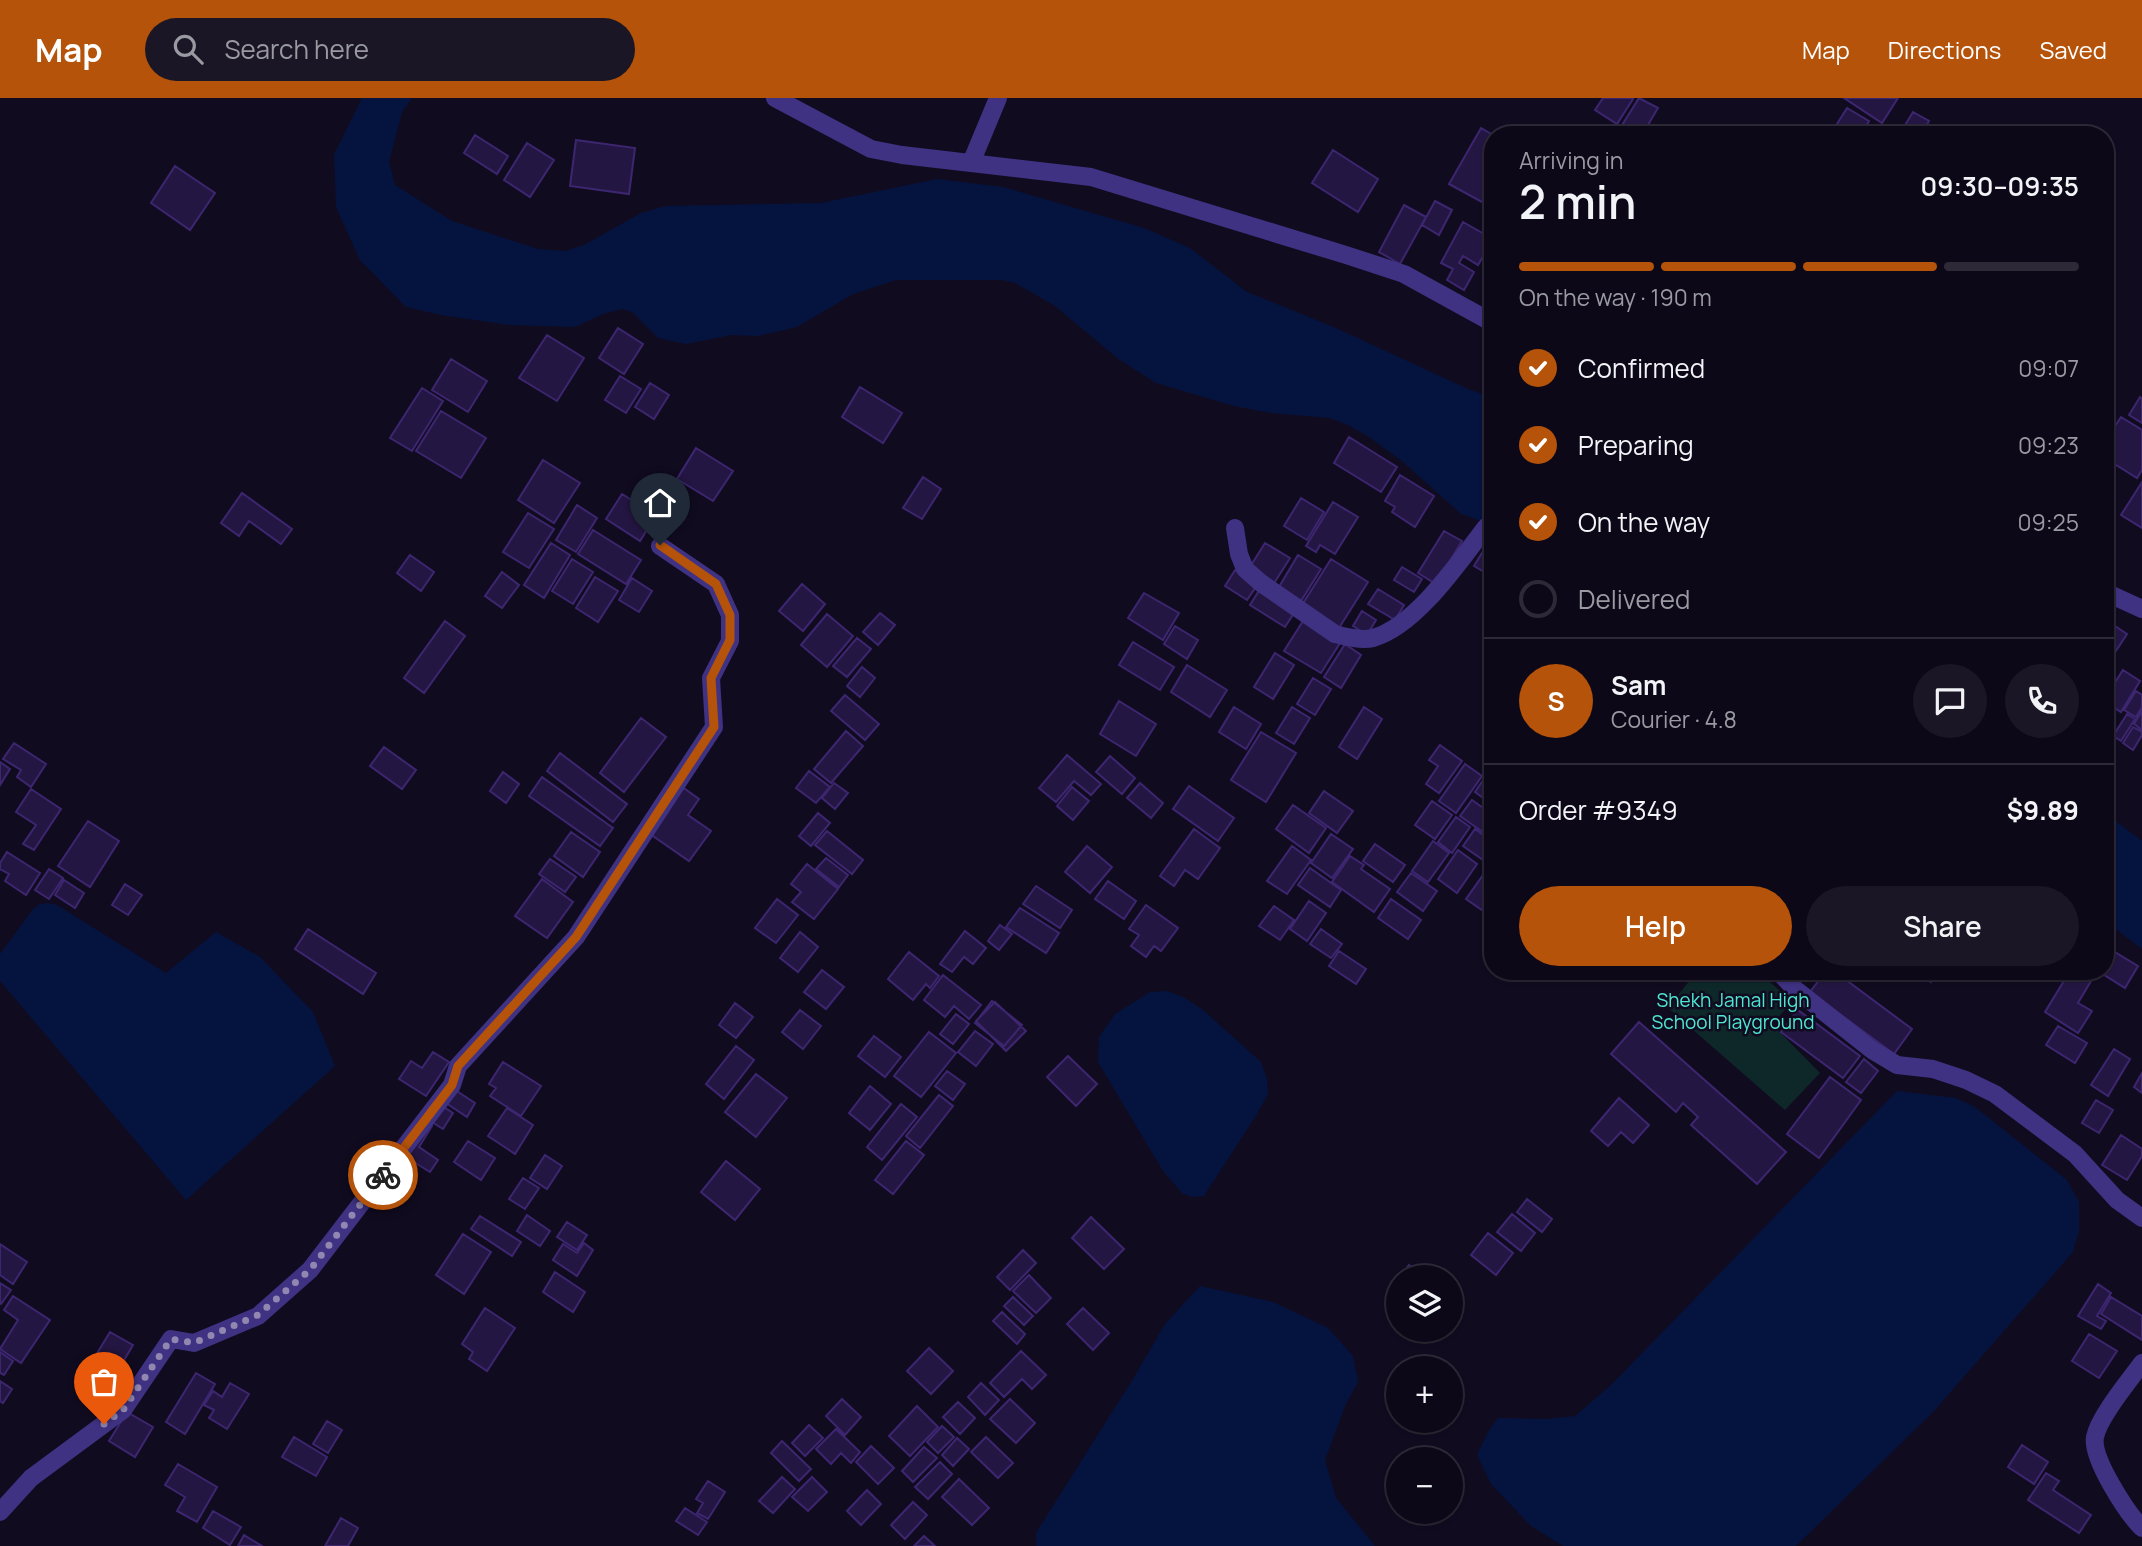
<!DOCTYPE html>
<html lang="en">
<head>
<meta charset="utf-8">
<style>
  body { margin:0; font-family:Manrope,sans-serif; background:#1b1625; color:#f1f3f6; height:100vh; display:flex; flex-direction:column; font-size:26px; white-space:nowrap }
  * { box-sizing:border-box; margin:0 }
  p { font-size:23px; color:#9a9aa2 }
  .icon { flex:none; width:38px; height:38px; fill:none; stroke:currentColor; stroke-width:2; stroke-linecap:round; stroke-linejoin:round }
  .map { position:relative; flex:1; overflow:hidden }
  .drawer { position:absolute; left:1484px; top:28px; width:630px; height:854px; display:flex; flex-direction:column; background:#0d0818; border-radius:28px; box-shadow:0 2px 5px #0004,0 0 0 2px #2d2937 }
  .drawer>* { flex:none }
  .buttons { position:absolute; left:1386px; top:1167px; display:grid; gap:14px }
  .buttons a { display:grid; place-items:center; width:77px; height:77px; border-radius:50%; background:#0d0818; box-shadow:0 2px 5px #0004,0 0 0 2px #2d2937; font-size:35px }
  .pin { position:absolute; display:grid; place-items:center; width:60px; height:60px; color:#fff; margin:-72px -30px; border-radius:50% 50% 50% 0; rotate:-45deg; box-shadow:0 0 7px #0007 }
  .pin .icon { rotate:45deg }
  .courier { position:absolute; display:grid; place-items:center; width:70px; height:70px; margin:-35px; border:5px solid #b45309; border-radius:50%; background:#fff; color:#222; box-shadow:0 2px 9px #0007 }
  .headline em { font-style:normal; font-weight:600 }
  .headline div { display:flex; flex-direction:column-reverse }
  .headline { display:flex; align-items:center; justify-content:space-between; height:119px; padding:0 35px }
  h1 { font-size:46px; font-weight:600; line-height:52px }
  .bar { display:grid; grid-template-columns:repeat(4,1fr); gap:10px 7px; align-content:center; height:84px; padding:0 35px }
  .bar i { height:9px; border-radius:5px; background:#2d2937 }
  .bar .on { background:#b45309 }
  .bar p { grid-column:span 4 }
  .line { display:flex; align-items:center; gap:18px; padding:0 35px; border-top:2px solid #2d2937 }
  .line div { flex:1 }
  .round { display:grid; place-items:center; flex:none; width:74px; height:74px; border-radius:37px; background:#1b1625 }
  ol { padding:0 35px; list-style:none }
  li { display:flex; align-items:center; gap:21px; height:77px }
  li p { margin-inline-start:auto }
  li .icon { padding:7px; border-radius:50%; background:#b45309; color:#fff; stroke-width:4 }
  li:last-child { color:#9a9aa2 }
  li i { width:38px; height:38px; border:4px solid #2d2937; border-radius:50% }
  .action { display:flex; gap:14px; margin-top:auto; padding:14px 35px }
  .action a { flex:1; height:80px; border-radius:42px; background:#b45309; color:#fff; font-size:28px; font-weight:600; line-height:80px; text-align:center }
  .action a+a { background:#1b1625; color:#f1f3f6 }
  header { display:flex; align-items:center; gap:42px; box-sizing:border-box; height:98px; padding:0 35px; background:#b45309; color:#fff }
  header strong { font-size:33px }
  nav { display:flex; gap:38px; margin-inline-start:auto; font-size:24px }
  .search { width:490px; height:63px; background:#1b1625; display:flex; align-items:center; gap:18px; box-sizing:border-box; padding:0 24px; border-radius:38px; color:#9a9aa2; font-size:26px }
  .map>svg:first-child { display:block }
</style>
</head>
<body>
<header>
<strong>Map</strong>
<div class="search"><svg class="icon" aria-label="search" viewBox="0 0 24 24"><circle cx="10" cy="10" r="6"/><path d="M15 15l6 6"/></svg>Search here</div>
<nav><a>Map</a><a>Directions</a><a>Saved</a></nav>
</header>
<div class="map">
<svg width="2142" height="1448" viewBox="0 0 2142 1448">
  <rect width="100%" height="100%" fill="#110b20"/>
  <path fill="#0e282a" d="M1697,873H1758L1792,904L1772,926L1820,975L1785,1012L1668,910Z"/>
  <path fill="#05143f" d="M362,0H412L402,14L389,64L395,87L452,123L538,151L565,153L584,147L641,115L666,108L821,105L937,81L1003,89L1144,130L1190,150L1247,194L1336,230L1468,291L1493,300V427L1461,416L1403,364L1369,339L1350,328L1330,320L1271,315L1234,308L1156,285L1117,260L1055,208L1015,185L1002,182H896L853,196L797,229L758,238L731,237L686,246L658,240L632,214L622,211L603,216L575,229L509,227L441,217L406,209L360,162L336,109L334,57Z
    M2105,715L2142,743V851L2105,823Z
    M48,805L57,807L166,875L216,834L260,859L313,914L335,968L186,1102L0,883V856L33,811L40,806Z
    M1168,893L1185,900L1203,912L1261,964L1267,981L1268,996L1257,1016L1204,1098L1192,1099L1182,1095L1163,1073L1098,964L1099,939L1115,916L1150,894Z
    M1897,993L1956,1000L1975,1009L2067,1082L2079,1104V1133L2073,1154L1934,1313L1796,1448H1563L1531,1428L1491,1386L1477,1357L1488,1334L1498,1320L1547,1321L1575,1318L1612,1286Z
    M1200,1188L1273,1204L1328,1230L1353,1258L1358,1284L1345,1308L1325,1362L1336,1400L1375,1448H1036V1435L1133,1281L1165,1226Z"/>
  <path fill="#241642" stroke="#3d2670" stroke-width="2" d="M1603,0H1632L1633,1L1617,26L1595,12Z
    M1639,0L1658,10L1642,37H1627L1619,32Z
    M1844,0H1898L1882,25Z
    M1847,10L1869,23L1861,37H1830Z
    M1913,14L1929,23L1921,37H1899Z
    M1481,30L1493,37V110L1449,86Z
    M475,37L508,58L497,76L464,55Z
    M576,42L635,50L629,96L570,88Z
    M527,45L554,62L530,99L504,82Z
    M1333,52L1378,81L1358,114L1312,85Z
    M175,68L215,95L190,132L151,105Z
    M1435,103L1452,112L1439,137L1422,127Z
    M1404,107L1426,119L1400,166L1379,154Z
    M1463,124L1493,141L1478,167L1463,158L1459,165L1474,174L1464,192L1447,182L1453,171L1441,165Z
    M618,230L643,246L624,276L599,260Z
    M547,237L584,260L557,303L519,280Z
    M451,261L487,283L468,314L432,292Z
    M620,278L641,291L626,315L605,302Z
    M650,285L669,297L654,321L635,309Z
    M860,289L902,315L883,345L842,319Z
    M422,290L443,303L412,353L390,340Z
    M2140,299L2142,301V325L2129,317Z
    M441,313L486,340L461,380L416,353Z
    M2121,319L2142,332V372L2137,380L2105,360V343Z
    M1349,339L1397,369L1381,394L1334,365Z
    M696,350L733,373L713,403L677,381Z
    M543,362L580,385L554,425L518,402Z
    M1400,377L1434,398L1415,429L1392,414L1395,409L1385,403Z
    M923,379L941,391L922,421L903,410Z
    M2142,384V430L2121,417Z
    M242,395L292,431L281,446L249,423L239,438L221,425Z
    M622,396L656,417L640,443L606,421Z
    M1301,400L1324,414L1307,442L1284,428Z
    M1333,404L1358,419L1335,456L1320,447L1316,454L1306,448Z
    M577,407L597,420L576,454L556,442Z
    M528,415L554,431L529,470L503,454Z
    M593,432L641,462L626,486L578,456Z
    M1444,433L1462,443L1436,486L1418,475Z
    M551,445L570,457L544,500L524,487Z
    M1265,445L1290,460L1273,487L1248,472Z
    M1485,450L1493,454V479L1474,468Z
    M410,457L434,474L421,493L397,475Z
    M1298,457L1321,471L1301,503L1279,489Z
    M572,461L593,474L573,506L552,493Z
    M1331,461L1368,484L1339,530L1302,507Z
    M1402,469L1422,481L1414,494L1394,482Z
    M1235,472L1258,486L1247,502L1225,488Z
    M502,474L519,487L502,510L485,498Z
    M595,479L618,493L598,524L576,510Z
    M632,480L652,493L639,514L619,502Z
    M802,486L825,506L803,533L779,513Z
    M1260,491L1296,512L1285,529L1250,507Z
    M1378,491L1404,507L1395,522L1368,506Z
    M1144,495L1179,515L1163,542L1128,520Z
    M1362,513L1376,522L1367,537L1353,528Z
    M880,515L895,527L878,547L863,534Z
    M827,516L853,538L827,569L801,547Z
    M2106,522L2127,536L2108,565L2105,563Z
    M445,523L465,538L424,595L404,580Z
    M1303,523L1340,545L1321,575L1284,553Z
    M1175,528L1198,542L1187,561L1164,546Z
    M857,540L871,551L847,579L833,568Z
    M1133,544L1174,569L1160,592L1119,567Z
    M1345,546L1361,557L1341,590L1324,579Z
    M1275,555L1294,567L1273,601L1254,589Z
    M1187,567L1227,592L1210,619L1171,594Z
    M862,569L875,580L860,599L847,588Z
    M2123,572L2140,583L2121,614L2105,604V600Z
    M1313,580L1331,591L1315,617L1297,606Z
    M2136,593L2142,597V609L2136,619L2124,612Z
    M845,597L879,626L865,642L831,613Z
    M1119,603L1156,626L1136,658L1100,636Z
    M1234,609L1261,626L1246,651L1219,634Z
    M1292,609L1310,620L1294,646L1276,635Z
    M1364,609L1382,621L1357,661L1339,649Z
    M2142,613V632L2134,626Z
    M2127,616L2135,621L2121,643L2113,638Z
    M641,620L666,639L624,694L600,675Z
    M2133,629L2142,634V637L2133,652L2123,645Z
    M846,633L863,648L831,685L814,671Z
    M1261,634L1296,655L1266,704L1231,682Z
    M14,645L46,666L31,689L17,679L21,672L3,661Z
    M1440,647L1462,663L1439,695L1426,686L1438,668L1429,662Z
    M384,649L416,672L402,691L370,668Z
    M560,655L627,706L613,724L547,673Z
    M1067,657L1101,686L1091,697L1074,683L1056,704L1039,690Z
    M1110,658L1135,680L1122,696L1096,674Z
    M0,664L10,671L0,687Z
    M1465,666L1482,678L1456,715L1439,703Z
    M1493,668V707L1475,694Z
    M809,673L830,689L816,705L796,690Z
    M503,674L519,686L506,705L490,693Z
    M542,679L613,730L600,748L529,698Z
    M674,683L699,701L688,717L711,733L689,763L640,729Z
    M834,685L848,695L835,711L822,700Z
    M1140,685L1163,705L1151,720L1127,700Z
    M1189,688L1234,720L1218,743L1173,711Z
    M1072,689L1089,703L1073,722L1057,708Z
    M31,691L61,711L34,752L23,746L36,727L16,714Z
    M1324,693L1353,713L1337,735L1309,715Z
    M1472,702L1493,717V734L1490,739L1460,718Z
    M1432,703L1452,717L1435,741L1415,727Z
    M1293,707L1326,730L1309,755L1276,731Z
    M818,715L830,725L811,748L799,738Z
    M1456,719L1470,729L1452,755L1438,744Z
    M88,723L119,743L90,789L58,768Z
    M1194,731L1220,750L1198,781L1185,772L1174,788L1160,778Z
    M1475,731L1493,744V754L1486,764L1463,748Z
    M827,733L863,762L852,776L815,747Z
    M571,734L600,754L583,779L554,758Z
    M1331,736L1353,751L1332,780L1311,765Z
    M1433,743L1449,755L1428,784L1412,773Z
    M1375,746L1405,767L1393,784L1363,763Z
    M1087,748L1112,769L1090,795L1065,774Z
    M1292,748L1311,762L1287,796L1267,783Z
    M1458,752L1477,766L1457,795L1438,781Z
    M7,754L40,775L26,797L5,783L9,776L0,771V765Z
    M1350,758L1364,767L1361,771L1390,791L1374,814L1332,784Z
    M826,760L848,777L839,789L816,771Z
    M550,761L576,779L565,794L539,776Z
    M1493,763V813L1489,817L1466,801Z
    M807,766L838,791L814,821L792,804L801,794L791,786Z
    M1310,770L1341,792L1330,809L1298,787Z
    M49,771L63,780L49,801L35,792Z
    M1411,775L1437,793L1423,813L1397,794Z
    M542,781L573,804L547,840L515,818Z
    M64,782L84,795L75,810L55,797Z
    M1108,783L1136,803L1124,821L1095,801Z
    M125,786L142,797L128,817L112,807Z
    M1036,788L1072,812L1060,830L1023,806Z
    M777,801L798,817L776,845L755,830Z
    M1391,801L1421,822L1408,841L1378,820Z
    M1309,803L1326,815L1307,843L1290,831Z
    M1146,807L1178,830L1161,853L1154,848L1146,859L1131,848L1139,837L1129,831Z
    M1274,808L1294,822L1280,842L1259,828Z
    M1020,810L1059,835L1046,855L1006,829Z
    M1000,827L1012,836L999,852L988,843Z
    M308,831L376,875L363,896L295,851Z
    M1321,831L1342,846L1331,860L1310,846Z
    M965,833L986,850L973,866L964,859L952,874L940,866Z
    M800,834L818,849L798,874L780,860Z
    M2105,848L2138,868L2125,890L2098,873H2105Z
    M1339,853L1366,871L1356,886L1329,868Z
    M909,854L939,878L930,890L926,886L913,902L888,881Z
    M822,872L844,889L826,911L804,894Z
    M1826,873H1834L1912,931L1894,956L1810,894Z
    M1914,873H1937L1931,884Z
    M2070,873H2087L2094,878L2078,905L2092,913L2078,935L2045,914Z
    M943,877L981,907L969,921L954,908L945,919L924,902Z
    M992,903L1022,927L1004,948L975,925Z
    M995,904L1026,933L1006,953L976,923Z
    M735,905L753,919L736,940L719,927Z
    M800,912L821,928L803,951L782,934Z
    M1798,912L1860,958L1843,980L1781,934Z
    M956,916L969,926L953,946L940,936Z
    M1639,924L1786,1054L1757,1086L1691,1027L1698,1019L1683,1005L1676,1014L1611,956Z
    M2058,928L2087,945L2075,965L2046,947Z
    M975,933L993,946L976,968L958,954Z
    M929,934L956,955L921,999L894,978Z
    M874,938L901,959L885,979L858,958Z
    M736,948L754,962L724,1001L706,986Z
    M2114,951L2130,961L2108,998L2091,987Z
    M433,954L449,964L426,998L399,981L411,963L422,970Z
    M1068,958L1097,986L1076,1008L1047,979Z
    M1864,961L1878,973L1861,995L1846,984Z
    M503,964L541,988L521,1018L490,998L496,990L489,986Z
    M947,973L965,986L953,1002L935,988Z
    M2142,975V995L2134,989Z
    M756,976L787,1000L756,1039L725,1014Z
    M1830,979L1861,1002L1819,1060L1787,1036Z
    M446,986L475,1005L467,1019L437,999Z
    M870,988L891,1006L870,1032L849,1015Z
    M939,997L953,1008L920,1050L906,1038Z
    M1619,1000L1649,1027L1633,1045L1621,1034L1608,1048L1591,1033Z
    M433,1002L453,1015L443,1031L422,1018Z
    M2096,1002L2113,1012L2099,1035L2082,1025Z
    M901,1006L917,1019L882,1062L867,1049Z
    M507,1010L533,1027L515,1056L488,1038Z
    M418,1019L432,1028L419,1049L438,1062L430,1074L396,1053Z
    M2121,1037L2142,1051V1058L2127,1082L2102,1067Z
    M468,1043L495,1060L481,1082L454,1064Z
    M906,1043L924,1057L893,1096L875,1082Z
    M545,1057L562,1068L547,1091L530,1080Z
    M726,1063L760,1091L735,1122L701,1094Z
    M523,1080L539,1090L525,1111L509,1101Z
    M1527,1101L1552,1121L1542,1134L1517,1114Z
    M1512,1116L1535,1135L1521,1153L1497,1134Z
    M527,1117L550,1133L540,1148L517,1133Z
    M480,1118L521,1144L512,1158L471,1131Z
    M1091,1119L1124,1151L1104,1171L1072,1140Z
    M567,1124L587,1137L577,1152L557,1139Z
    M1488,1135L1513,1155L1496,1177L1471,1157Z
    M463,1136L491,1154L464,1196L436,1177Z
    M584,1145L593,1152L577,1178L553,1162L563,1146L577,1155Z
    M0,1146L27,1164L13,1186L0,1177Z
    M1023,1152L1036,1165L1010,1192L997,1179Z
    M1409,1167L1425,1180H1399Z
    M555,1174L585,1194L573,1214L543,1194Z
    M1029,1177L1051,1200L1036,1215L1013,1193Z
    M1398,1180V1203L1387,1194Z
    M0,1185L11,1192L1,1206L0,1205Z
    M2098,1186L2111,1195L2097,1218L2106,1223L2101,1231L2078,1218Z
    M13,1198L50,1222L21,1265L0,1251L18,1222L4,1212Z
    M1013,1199L1033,1218L1024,1227L1004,1208Z
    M2111,1199L2142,1218V1242L2101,1216Z
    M485,1210L515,1230L487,1273L469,1261L473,1254L462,1246Z
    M1083,1210L1109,1235L1093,1252L1067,1226Z
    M1002,1214L1025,1236L1017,1246L993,1223Z
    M110,1234L133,1247L108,1289L85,1275Z
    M2089,1236L2117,1253L2099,1280L2072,1263Z
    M929,1250L953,1273L931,1296L907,1273Z
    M1021,1253L1046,1277L1032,1291L1022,1281L1004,1299L990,1285Z
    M0,1254L13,1263L4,1277L0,1275Z
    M196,1275L215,1286L185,1336L166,1324Z
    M0,1283L12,1291L3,1305L0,1303Z
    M230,1285L249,1296L227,1331L209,1320L214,1312L204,1307L213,1293L222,1299Z
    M981,1285L999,1302L985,1317L968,1299Z
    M842,1301L861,1319L845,1337L826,1318Z
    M1010,1301L1035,1325L1016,1345L990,1321Z
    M958,1304L975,1320L960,1336L943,1319Z
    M917,1308L938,1329L910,1358L889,1338Z
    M127,1314L153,1329L135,1359L109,1343Z
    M327,1323L342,1332L328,1355L313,1346Z
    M809,1327L823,1340L805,1358L792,1345Z
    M942,1328L954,1339L938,1355L927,1344Z
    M836,1331L860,1354L851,1365L841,1355L831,1366L816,1351Z
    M294,1339L327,1359L316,1378L282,1359Z
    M986,1339L1013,1365L998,1380L971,1354Z
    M957,1340L969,1351L953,1368L942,1357Z
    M782,1343L811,1371L799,1383L771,1355Z
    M2022,1347L2048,1364L2034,1386L2008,1369Z
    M871,1348L894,1370L878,1386L856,1364Z
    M924,1349L937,1360L913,1384L902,1373Z
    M940,1364L952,1376L928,1401L915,1389Z
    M178,1366L217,1389L197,1424L177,1413L185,1399L165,1387Z
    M2046,1375L2059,1383L2053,1392L2091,1417L2079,1435L2028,1402Z
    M782,1379L795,1391L773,1415L759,1403Z
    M812,1379L827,1394L808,1413L792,1399Z
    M959,1381L989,1410L972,1427L942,1399Z
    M708,1383L725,1394L708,1421L697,1415L703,1405L696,1401Z
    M867,1392L881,1406L861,1427L847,1413Z
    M913,1404L927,1417L905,1441L891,1427Z
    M685,1410L707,1424L698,1437L676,1423Z
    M213,1413L241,1429L230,1447L203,1430Z
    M341,1420L358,1430L348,1448H325Z
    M244,1437L262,1448H238Z
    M924,1438L935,1448H914Z"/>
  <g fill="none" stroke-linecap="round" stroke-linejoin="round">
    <path stroke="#3f3283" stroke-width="18" d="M775,0L871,51L902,57L1091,79L1346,157L1404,176L1493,225
      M971,65L998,0
      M1235,430L1239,456L1245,471L1261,485L1335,536C1347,539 1362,543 1373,540C1416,528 1459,464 1486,429
      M2105,494L2142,511
      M1778,873L1795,891L1872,952L1897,967L1933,971L1966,982L1995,996L2075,1056L2117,1102L2142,1120
      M2142,1265C2129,1283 2099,1319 2095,1339C2091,1360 2127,1415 2142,1430
      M0,1414L31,1380L123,1312L171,1241L194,1245L258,1218L310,1172L452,987L458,968L576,839L714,629L711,580L730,543V517L716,486L660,448"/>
  </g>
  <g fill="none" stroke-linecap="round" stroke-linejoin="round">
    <path stroke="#9187b1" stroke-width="7" stroke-dasharray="0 12.6" d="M104,1326L123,1312L171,1241L194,1245L258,1217L310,1172L383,1077"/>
    <path stroke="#b45309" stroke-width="9" d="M383,1077L452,987L458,968L576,839L714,629L711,580L730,542V517L716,486L660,447"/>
  </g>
  <g text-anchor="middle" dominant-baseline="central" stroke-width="5" stroke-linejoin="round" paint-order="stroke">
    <g font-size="19" fill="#4ee7d3" stroke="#110b20">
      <text x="1733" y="902">Shekh Jamal High<tspan x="1733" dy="22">School Playground</tspan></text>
    </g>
  </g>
</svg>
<div class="buttons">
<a><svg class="icon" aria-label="layers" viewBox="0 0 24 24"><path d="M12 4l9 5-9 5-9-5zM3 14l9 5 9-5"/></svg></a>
<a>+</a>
<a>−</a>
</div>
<div class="pin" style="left:104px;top:1326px;background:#ea580c"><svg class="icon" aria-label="bag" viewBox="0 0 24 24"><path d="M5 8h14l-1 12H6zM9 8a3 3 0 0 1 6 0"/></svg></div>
<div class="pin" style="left:660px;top:447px;background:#1f2937"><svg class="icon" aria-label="home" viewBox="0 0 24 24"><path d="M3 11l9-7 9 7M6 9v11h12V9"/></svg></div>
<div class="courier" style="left:383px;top:1077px"><svg class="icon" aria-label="bike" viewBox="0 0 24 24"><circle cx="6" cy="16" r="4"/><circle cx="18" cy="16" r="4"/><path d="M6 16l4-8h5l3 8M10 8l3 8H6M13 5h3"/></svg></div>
<section class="drawer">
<div class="headline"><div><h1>2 min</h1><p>Arriving in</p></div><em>09:30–09:35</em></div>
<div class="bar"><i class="on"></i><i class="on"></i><i class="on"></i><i></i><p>On the way · 190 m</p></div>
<ol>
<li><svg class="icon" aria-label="check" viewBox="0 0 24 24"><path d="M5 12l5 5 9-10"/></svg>Confirmed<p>09:07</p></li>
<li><svg class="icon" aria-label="check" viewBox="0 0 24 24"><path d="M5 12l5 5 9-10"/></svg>Preparing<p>09:23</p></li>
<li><svg class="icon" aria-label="check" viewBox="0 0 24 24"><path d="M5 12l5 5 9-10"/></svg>On the way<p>09:25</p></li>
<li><i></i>Delivered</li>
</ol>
<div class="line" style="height:126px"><b class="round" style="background:#b45309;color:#fff">S</b><div><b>Sam</b><p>Courier · 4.8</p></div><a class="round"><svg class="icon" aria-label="chat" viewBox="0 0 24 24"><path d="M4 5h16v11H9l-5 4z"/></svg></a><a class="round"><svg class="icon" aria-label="phone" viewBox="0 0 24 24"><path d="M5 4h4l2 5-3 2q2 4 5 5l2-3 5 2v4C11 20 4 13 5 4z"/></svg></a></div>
<div class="line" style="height:91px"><div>Order #9349</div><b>$9.89</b></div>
<div class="action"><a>Help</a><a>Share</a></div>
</section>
</div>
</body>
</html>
